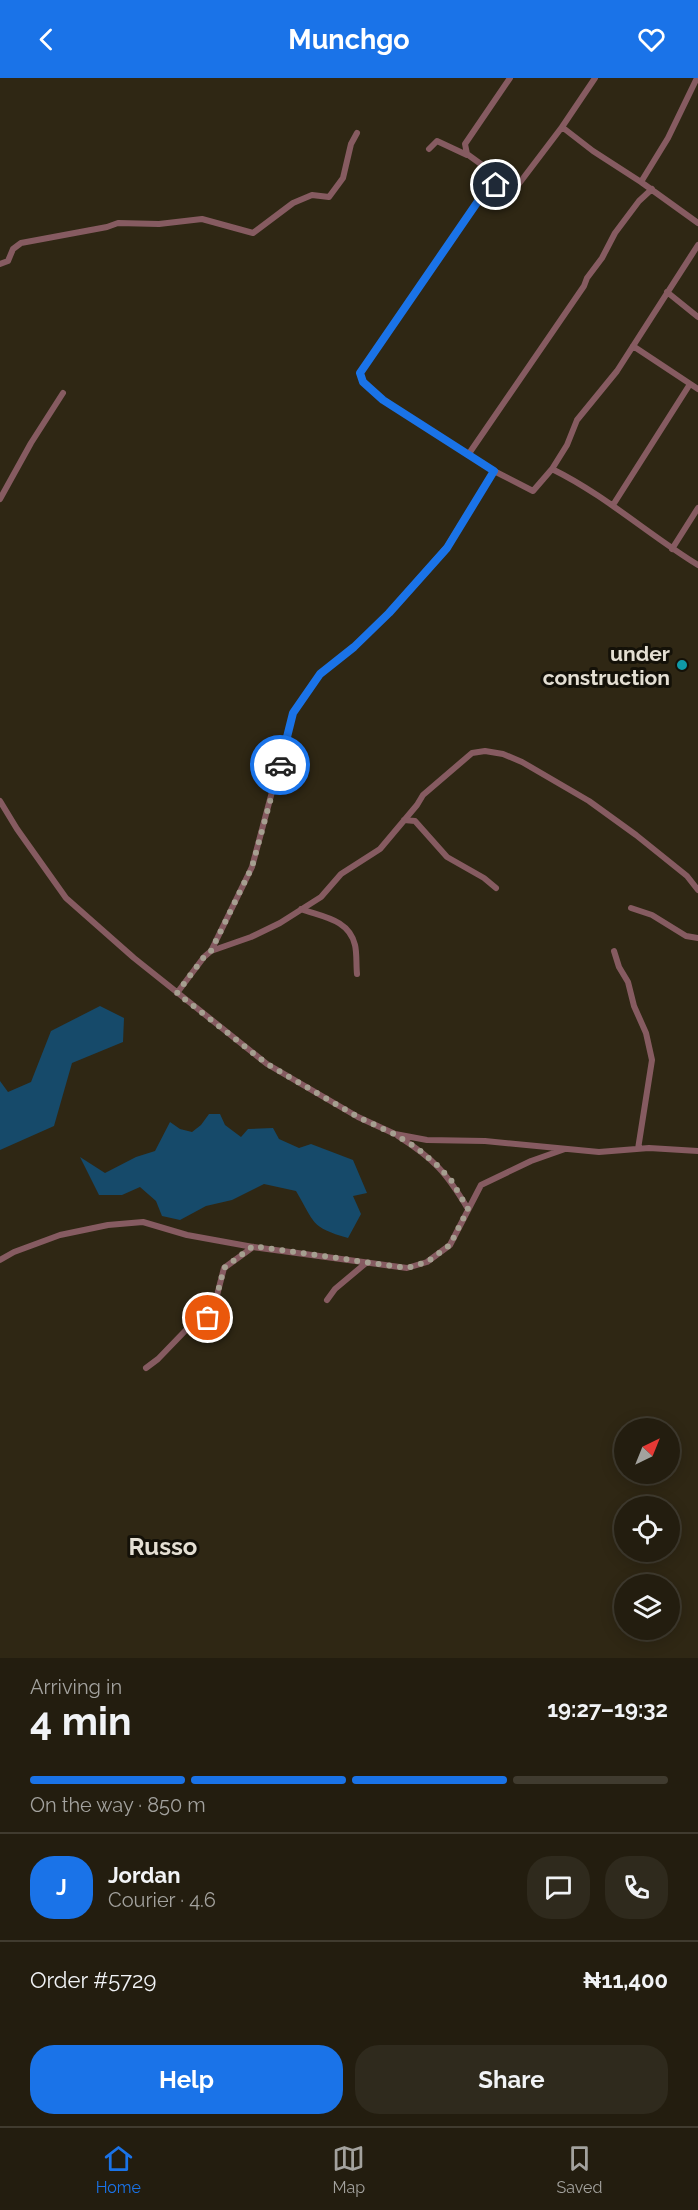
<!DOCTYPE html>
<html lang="en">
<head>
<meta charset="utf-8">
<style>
  body { margin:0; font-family:Raleway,sans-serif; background:#2f2a1d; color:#f1f3f6; height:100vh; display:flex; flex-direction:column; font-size:22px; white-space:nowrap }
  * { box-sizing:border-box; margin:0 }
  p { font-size:20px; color:#a3a29e }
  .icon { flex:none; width:33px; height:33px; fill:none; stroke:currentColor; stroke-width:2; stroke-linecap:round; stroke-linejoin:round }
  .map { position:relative; height:1580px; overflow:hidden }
  .drawer { display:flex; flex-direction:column; background:#231d0f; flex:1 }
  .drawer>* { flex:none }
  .needle { width:39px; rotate:43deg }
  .controls { position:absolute; left:614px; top:1340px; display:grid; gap:12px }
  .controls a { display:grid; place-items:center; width:66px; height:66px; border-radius:50%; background:#231d0f; box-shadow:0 3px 15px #0003,0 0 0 2px #403b2f; font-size:30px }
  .pin { position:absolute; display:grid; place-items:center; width:51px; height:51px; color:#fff; margin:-26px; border:3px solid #fff; border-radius:50%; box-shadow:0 2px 6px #0007 }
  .courier { position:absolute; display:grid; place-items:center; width:60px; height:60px; margin:-30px; border:4px solid #1a73e8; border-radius:50%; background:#fff; color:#222; box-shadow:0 2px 8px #0007 }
  .headline em { font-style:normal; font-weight:700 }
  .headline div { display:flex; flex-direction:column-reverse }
  .headline { display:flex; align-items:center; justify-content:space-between; height:102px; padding:0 30px }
  h1 { font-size:39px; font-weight:700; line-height:45px }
  .bar { display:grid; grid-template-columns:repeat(4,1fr); gap:9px 6px; align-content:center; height:72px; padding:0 30px }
  .bar i { height:8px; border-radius:4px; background:#403b2f }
  .bar .current { background:#1a73e8 }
  .bar p { grid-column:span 4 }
  .line { display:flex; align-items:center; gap:15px; padding:0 30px; border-top:2px solid #403b2f }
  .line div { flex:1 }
  .round { display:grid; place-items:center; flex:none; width:63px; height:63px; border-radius:24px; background:#2f2a1d }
  .cta { display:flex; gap:12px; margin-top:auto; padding:12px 30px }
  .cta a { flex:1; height:69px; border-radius:24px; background:#1a73e8; color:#fff; font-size:24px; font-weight:700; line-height:69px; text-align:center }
  .cta a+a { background:#2f2a1d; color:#f1f3f6 }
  header { display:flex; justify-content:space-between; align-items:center; height:78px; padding:0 30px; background:#1a73e8; color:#fff; font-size:27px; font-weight:700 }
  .menu { display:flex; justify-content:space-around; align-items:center; height:84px; border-top:2px solid #403b2f; background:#231d0f; font-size:16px; color:#a3a29e }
  .menu a { display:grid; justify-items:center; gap:3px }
  .menu .current { color:#1a73e8 }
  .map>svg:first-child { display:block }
</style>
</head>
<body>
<header><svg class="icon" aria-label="back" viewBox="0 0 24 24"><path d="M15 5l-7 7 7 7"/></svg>Munchgo<svg class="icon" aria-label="heart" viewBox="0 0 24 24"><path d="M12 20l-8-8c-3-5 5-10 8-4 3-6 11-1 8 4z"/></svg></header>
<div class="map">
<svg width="698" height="1580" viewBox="0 0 698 1580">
  <rect width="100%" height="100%" fill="#2f2714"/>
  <path fill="#164a6a" d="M100,928L124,940L123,964L72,985L54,1048L0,1072V1003L8,1014L31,1004L51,953Z
    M209,1036H220L225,1047L241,1059L248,1051L273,1050L279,1061L299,1070L311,1066L353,1082L367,1115L353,1118L361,1136L348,1160C310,1149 315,1145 296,1113L264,1106L232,1122L206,1128L180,1142L162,1138L156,1123L140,1109L122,1117H99L80,1079L105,1095L136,1079L155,1073L170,1044L180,1051L192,1054L201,1047Z"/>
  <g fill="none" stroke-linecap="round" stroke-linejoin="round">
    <path stroke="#865b61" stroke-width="6" d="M595,0L562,49L593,73L641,104L698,145
      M429,71L437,63L467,77
      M641,104L668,60L697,0
      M506,108L489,92L467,76L465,66L510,0
      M0,186L8,183L13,171L21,165L107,149L118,145L159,146L202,141L253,155L293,125L312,117L329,119L343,100L351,66L357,55
      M667,214L698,239
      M633,268L698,311
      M468,377L584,208L587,200L602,180L615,155L639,123L652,111
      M552,391L567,367L577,342L617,293L698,167
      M494,393L383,322L363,304L360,295L485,113C496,105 506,111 518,107L562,49
      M0,421L31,365L63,315
      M613,427L690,306
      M672,471L698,430
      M0,723L17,751L66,820L134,880L267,986L358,1039L395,1056L427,1062L485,1063L599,1074L649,1070L698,1073
      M404,742L415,743L447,779L484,800L496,810
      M631,830L652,837L686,858L698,860
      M301,831C322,839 349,841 355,867C357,875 356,886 357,896
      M211,873L252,789L293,635L320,596L354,569L389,535L447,469L494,393L533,413L552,391C605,417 649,457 698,487
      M614,873L619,889L628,904L634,928L646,955L652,982L638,1071
      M177,915L204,879L211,873L251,859L280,845L321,819L341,796L380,771L417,727L423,717L472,675L485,673L503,676L522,684L589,723L636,757L687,798L698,812
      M398,1058C434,1081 446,1094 468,1131
      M0,1182L14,1174L60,1157L108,1147L143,1144L187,1157L253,1169L407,1190L427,1184L450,1167L481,1107L531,1083L565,1071
      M327,1222L335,1211L366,1185
      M146,1290L158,1281L186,1252L208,1240L214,1229L224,1190L253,1169"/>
  </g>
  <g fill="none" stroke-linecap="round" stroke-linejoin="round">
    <path stroke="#a59f90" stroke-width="6" stroke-dasharray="0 10.8" d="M208,1240L214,1229L224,1190L253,1168L407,1190L427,1184L450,1167L468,1131L451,1102L437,1087L417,1070L394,1056L358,1039L267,986L177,915L204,879L211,873L252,789L280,687"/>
    <path stroke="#1a73e8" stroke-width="8" d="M280,687L293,635L320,596L354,569L389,535L447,470L494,393L383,322L363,304L360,295L485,113L496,107"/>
  </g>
  <circle fill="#0f9aa8" stroke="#141108" stroke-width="2" cx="682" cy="587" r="6"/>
  <g text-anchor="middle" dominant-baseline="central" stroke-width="6" stroke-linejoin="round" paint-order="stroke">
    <g font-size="21" font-weight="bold" fill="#e4dfd3" stroke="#141108" text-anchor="end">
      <text x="670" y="575">under<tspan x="670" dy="24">construction</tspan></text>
    </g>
    <g font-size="24" font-weight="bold" fill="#e4dfd3" stroke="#141108">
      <text x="163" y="1468">Russo</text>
    </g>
  </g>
</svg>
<div class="controls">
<a><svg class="needle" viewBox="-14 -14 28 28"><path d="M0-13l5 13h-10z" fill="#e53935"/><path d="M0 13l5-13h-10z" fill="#a3a29e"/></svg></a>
<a><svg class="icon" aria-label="locate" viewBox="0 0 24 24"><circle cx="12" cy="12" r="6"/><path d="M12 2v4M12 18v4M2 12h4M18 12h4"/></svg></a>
<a><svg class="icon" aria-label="layers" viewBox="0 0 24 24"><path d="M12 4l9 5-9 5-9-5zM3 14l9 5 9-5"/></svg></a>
</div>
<div class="pin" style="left:208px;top:1240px;background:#ea580c"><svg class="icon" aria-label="bag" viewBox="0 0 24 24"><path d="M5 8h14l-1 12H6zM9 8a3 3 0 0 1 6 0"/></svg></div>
<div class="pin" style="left:496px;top:107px;background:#1f2937"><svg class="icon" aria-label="home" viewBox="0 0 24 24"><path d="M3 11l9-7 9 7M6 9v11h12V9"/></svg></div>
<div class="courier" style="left:280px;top:687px"><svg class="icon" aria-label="car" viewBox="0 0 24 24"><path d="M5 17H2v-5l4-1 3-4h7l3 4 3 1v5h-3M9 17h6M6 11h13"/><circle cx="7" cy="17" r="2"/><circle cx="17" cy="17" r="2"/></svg></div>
</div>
<section class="drawer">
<div class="headline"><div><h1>4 min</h1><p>Arriving in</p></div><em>19:27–19:32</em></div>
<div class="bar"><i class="current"></i><i class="current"></i><i class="current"></i><i></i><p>On the way · 850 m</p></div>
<div class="line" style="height:108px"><b class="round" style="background:#1a73e8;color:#fff">J</b><div><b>Jordan</b><p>Courier · 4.6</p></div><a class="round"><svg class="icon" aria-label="chat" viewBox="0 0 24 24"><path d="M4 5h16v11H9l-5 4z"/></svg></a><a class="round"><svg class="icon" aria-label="phone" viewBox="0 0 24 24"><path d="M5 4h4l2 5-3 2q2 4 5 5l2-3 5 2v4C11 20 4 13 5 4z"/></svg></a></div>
<div class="line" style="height:78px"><div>Order #5729</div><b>₦11,400</b></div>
<div class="cta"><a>Help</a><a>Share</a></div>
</section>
<nav class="menu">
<a class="current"><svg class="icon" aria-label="home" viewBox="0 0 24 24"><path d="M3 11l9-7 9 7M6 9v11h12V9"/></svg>Home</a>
<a><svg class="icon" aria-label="map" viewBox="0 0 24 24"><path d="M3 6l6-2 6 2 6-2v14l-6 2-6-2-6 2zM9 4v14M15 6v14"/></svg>Map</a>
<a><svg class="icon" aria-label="saved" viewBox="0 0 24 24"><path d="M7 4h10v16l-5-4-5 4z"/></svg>Saved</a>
</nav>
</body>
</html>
